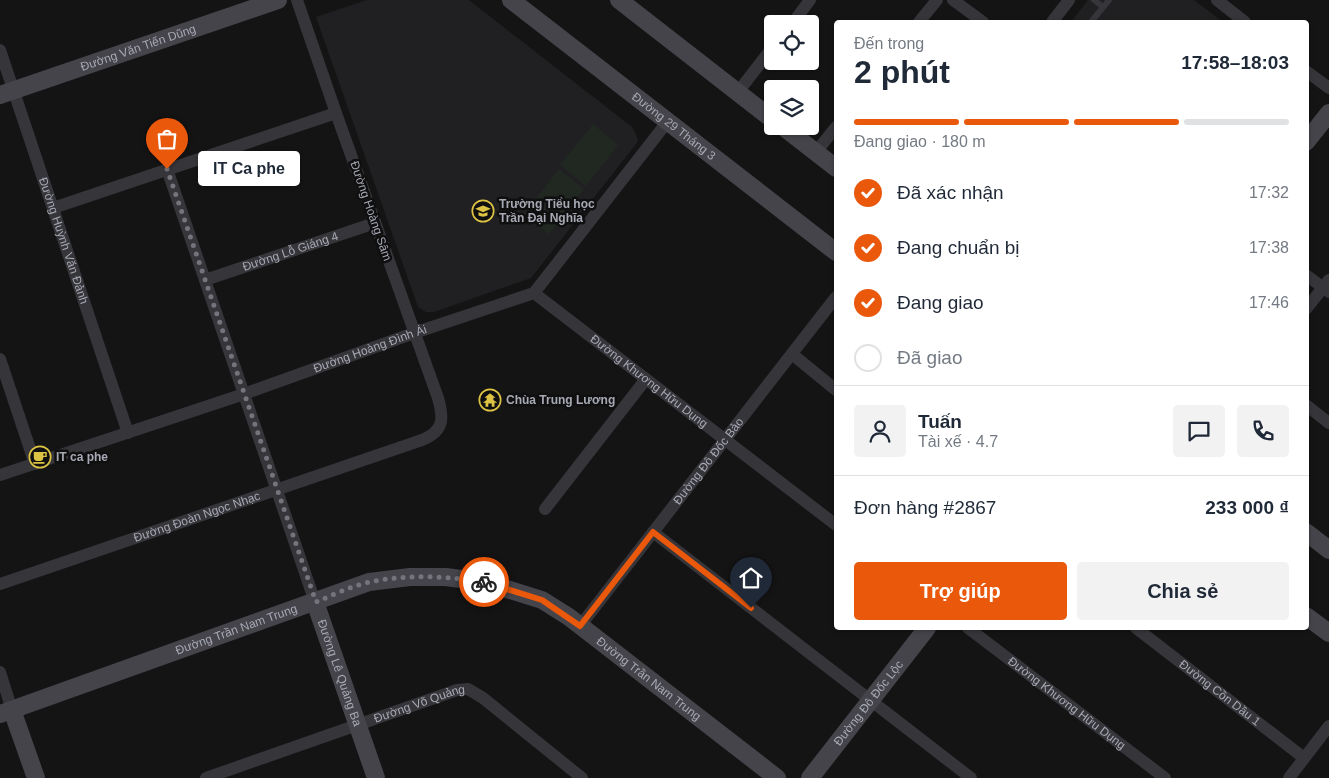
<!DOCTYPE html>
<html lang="vi">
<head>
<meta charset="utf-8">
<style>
  body { margin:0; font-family:Helvetica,sans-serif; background:#f2f2f3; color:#1f2937; height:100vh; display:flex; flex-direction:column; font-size:19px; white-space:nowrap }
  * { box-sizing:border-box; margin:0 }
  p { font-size:16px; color:#747a83 }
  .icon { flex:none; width:28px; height:28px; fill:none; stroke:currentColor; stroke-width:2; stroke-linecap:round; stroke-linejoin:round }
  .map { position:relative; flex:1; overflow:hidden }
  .details { position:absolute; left:834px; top:20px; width:475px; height:610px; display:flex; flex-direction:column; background:#fff; border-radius:5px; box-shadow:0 1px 4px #0004 }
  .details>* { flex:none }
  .tools { position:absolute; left:764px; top:15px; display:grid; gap:10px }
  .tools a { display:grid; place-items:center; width:55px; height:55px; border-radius:5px; background:#fff; box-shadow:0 1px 4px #0004; font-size:25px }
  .pin { position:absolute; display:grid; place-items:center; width:42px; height:42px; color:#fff; margin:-51px -21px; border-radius:50% 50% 50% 0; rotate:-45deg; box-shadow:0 0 5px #0007 }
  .pin .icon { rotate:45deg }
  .courier { position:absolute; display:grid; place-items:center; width:50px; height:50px; margin:-25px; border:4px solid #ea580c; border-radius:50%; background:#fff; color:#222; box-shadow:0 1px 6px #0007 }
  .bubble { position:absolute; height:35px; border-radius:5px; background:#fff; box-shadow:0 1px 4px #0004; font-size:16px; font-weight:800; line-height:35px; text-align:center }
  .headline em { font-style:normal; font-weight:800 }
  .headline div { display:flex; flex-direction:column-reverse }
  .headline { display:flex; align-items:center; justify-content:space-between; height:85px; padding:0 20px }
  h1 { font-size:32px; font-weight:800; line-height:38px }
  .bar { display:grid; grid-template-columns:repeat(4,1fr); gap:8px 5px; align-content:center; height:60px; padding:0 20px }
  .bar i { height:6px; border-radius:4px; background:#e0e1e3 }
  .bar .current { background:#ea580c }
  .bar p { grid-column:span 4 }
  .line { display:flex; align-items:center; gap:12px; padding:0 20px; border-top:1px solid #e0e1e3 }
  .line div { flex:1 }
  .round { display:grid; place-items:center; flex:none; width:52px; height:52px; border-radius:5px; background:#f2f2f3 }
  ol { padding:0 20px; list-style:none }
  li { display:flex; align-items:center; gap:15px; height:55px }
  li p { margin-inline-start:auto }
  li .icon { padding:5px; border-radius:50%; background:#ea580c; color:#fff; stroke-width:4 }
  li:last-child { color:#747a83 }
  li i { width:28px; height:28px; border:2px solid #e0e1e3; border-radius:50% }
  .action { display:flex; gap:10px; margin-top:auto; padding:10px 20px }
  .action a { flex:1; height:58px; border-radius:5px; background:#ea580c; color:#fff; font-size:20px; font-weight:800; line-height:58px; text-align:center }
  .action a+a { background:#f2f2f3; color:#1f2937 }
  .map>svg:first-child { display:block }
</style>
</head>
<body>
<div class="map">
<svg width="1329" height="778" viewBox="0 0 1329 778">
  <rect width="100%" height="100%" fill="#141415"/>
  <path fill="#202022" d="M367,0H469L632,127L635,132L638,140L636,144L531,278L434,312H426L418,307L316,17Z
    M1088,0H1194L1223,22H1071Z"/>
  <path fill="#212822" d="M593,124L618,145L586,186L560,165Z
    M559,169L584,189L549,234L524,214Z"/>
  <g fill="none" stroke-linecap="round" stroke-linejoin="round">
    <path stroke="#35353a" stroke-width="6" d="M1094,0L1103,7
      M1091,22L1109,0"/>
    <g stroke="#35353a" stroke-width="12">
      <path d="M953,0L983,22"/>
      <path d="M1217,0L1245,22"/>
      <path d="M919,22L937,0"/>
      <path d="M1052,22L1069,0"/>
      <path d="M792,24L810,0"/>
      <path id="s1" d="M0,50L128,433"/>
      <path d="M1306,71L1329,88"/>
      <path d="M738,92L772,48"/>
      <path d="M816,152L836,127"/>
      <path d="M167,169L315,602"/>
      <path d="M53,208L336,113"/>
      <path d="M1306,275L1329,292"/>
      <path id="s2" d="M205,280L375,223"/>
      <path id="s3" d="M534,293L836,525"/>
      <path d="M1306,309L1329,280"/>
      <path d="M792,354L836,390"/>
      <path d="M0,359L35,464"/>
      <path d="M1306,405L1329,423"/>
      <path id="s4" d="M0,475L244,394L414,333L534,293L668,121"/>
      <path d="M545,509L646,379"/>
      <path d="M653,532L971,778"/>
      <path id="s5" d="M0,584L422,440C444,431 444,419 438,398L336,113L297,0"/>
      <path id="s6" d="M580,626L836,297"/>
      <path id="s7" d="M968,628L1165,778"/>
      <path id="s8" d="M1136,628L1304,758"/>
      <path d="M0,672L12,710"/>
      <path id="s9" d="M206,778L457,690L468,689L483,698L582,778"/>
      <path d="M1289,778L1329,726"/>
    </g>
    <g stroke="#44444a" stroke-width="18">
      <path id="s10" d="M511,0L836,252"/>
      <path d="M619,0L772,119"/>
      <path id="s11" d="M0,95L278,0"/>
      <path d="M782,126L836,168"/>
      <path d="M1306,142L1329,113"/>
      <path d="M1306,532L1329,550"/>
      <path id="s12" d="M315,602L376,778"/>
      <path d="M1306,616L1329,633"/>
      <path d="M12,710L36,778"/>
      <path id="s13" d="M0,714L369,582L410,577H446L484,582L542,600L569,617L777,778"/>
      <path id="s14" d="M810,778L927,628"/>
    </g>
  </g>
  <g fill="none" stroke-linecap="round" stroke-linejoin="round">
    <path stroke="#74757c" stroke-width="5" stroke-dasharray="0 9" d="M167,169L316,602C333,595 351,586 370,582C407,574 447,576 484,582"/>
    <path stroke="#ea580c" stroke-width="6" d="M484,582L542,600L580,626L653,532L751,608"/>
  </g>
  <defs>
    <g id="school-ring" transform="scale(1.125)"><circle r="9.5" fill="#0f0f10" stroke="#ddc344" stroke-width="1.5"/><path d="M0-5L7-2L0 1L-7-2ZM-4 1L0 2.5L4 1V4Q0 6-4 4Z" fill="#ddc344"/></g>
    <g id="temple-ring" transform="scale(1.125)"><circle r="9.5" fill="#0f0f10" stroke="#ddc344" stroke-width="1.5"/><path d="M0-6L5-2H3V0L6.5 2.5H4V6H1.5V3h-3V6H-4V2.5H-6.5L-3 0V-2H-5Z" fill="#ddc344"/></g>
    <g id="cafe-ring" transform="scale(1.125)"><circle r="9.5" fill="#0f0f10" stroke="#ddc344" stroke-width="1.5"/><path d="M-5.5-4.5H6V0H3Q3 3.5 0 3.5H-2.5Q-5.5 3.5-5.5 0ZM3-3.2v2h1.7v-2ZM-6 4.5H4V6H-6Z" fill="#ddc344"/></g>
  </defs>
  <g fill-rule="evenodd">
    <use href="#school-ring" x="483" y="211"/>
    <use href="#temple-ring" x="490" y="400"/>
    <use href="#cafe-ring" x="40" y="457"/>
  </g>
  <g text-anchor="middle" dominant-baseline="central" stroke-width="5" stroke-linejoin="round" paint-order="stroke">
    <g font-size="12" fill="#a7a9b4" stroke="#0f0f10">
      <text stroke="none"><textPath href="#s11" startOffset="146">Đường Văn Tiến Dũng</textPath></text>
      <text stroke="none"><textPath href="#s10" startOffset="206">Đường 29 Tháng 3</textPath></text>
      <text transform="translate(371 211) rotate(71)">Đường Hoàng Sâm</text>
      <text stroke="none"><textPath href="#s1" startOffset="201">Đường Huỳnh Văn Đảnh</textPath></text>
      <text stroke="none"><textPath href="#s2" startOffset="90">Đường Lỗ Giáng 4</textPath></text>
      <text stroke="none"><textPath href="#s4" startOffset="391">Đường Hoàng Đình Ái</textPath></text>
      <text stroke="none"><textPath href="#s3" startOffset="145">Đường Khương Hữu Dụng</textPath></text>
      <text stroke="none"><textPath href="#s6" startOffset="209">Đường Đô Đốc Bảo</textPath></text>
      <text stroke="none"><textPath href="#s5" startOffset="208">Đường Đoàn Ngọc Nhạc</textPath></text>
      <text stroke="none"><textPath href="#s13" startOffset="251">Đường Trần Nam Trung</textPath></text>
      <text stroke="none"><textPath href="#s12" startOffset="75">Đường Lê Quảng Ba</textPath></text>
      <text stroke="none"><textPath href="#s13" startOffset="701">Đường Trần Nam Trung</textPath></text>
      <text stroke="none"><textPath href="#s8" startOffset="106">Đường Cồn Dầu 1</textPath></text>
      <text stroke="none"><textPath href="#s14" startOffset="95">Đường Đô Đốc Lộc</textPath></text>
      <text stroke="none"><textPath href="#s7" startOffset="124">Đường Khương Hữu Dụng</textPath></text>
      <text stroke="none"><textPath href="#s9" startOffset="226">Đường Võ Quảng</textPath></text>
    </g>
    <g font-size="12" font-weight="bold" fill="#a7a9b4" stroke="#0f0f10" text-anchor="start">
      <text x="499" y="204">Trường Tiểu học<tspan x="499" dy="14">Trần Đại Nghĩa</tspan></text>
      <text x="506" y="400">Chùa Trung Lương</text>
      <text x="56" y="457">IT ca phe</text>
    </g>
  </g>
</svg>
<div class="tools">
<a><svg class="icon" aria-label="locate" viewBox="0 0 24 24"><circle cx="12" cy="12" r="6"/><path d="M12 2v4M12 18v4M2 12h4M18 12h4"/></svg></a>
<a><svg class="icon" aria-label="layers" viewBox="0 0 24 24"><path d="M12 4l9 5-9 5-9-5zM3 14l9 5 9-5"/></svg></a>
</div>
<div class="pin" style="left:167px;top:169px;background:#ea580c"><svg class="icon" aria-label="bag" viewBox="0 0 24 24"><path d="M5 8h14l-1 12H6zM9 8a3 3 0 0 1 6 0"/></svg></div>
<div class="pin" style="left:751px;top:608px;background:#1f2937"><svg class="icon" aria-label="home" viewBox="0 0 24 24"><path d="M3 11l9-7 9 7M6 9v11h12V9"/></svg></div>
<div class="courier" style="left:484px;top:582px"><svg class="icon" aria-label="bike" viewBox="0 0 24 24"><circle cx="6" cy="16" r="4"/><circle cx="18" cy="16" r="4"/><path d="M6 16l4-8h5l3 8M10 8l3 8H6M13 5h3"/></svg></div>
<div class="bubble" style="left:198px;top:151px;width:102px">IT Ca phe</div>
<section class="details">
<div class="headline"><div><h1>2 phút</h1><p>Đến trong</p></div><em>17:58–18:03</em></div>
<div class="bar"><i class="current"></i><i class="current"></i><i class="current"></i><i></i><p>Đang giao · 180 m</p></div>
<ol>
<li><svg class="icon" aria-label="check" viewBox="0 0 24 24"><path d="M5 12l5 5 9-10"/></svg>Đã xác nhận<p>17:32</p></li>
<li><svg class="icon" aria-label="check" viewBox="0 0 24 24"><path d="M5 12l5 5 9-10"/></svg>Đang chuẩn bị<p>17:38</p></li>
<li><svg class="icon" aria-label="check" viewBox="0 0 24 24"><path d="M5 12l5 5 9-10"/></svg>Đang giao<p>17:46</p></li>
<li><i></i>Đã giao</li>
</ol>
<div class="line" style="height:90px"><a class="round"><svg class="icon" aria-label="person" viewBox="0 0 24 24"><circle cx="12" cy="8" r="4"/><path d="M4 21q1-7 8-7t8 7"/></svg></a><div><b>Tuấn</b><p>Tài xế · 4.7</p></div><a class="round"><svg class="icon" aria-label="chat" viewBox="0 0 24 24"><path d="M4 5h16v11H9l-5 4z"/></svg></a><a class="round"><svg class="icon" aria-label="phone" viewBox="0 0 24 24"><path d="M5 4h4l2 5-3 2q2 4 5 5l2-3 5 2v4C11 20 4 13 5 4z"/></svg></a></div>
<div class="line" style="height:65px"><div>Đơn hàng #2867</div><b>233 000 ₫</b></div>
<div class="action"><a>Trợ giúp</a><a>Chia sẻ</a></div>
</section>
</div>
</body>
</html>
